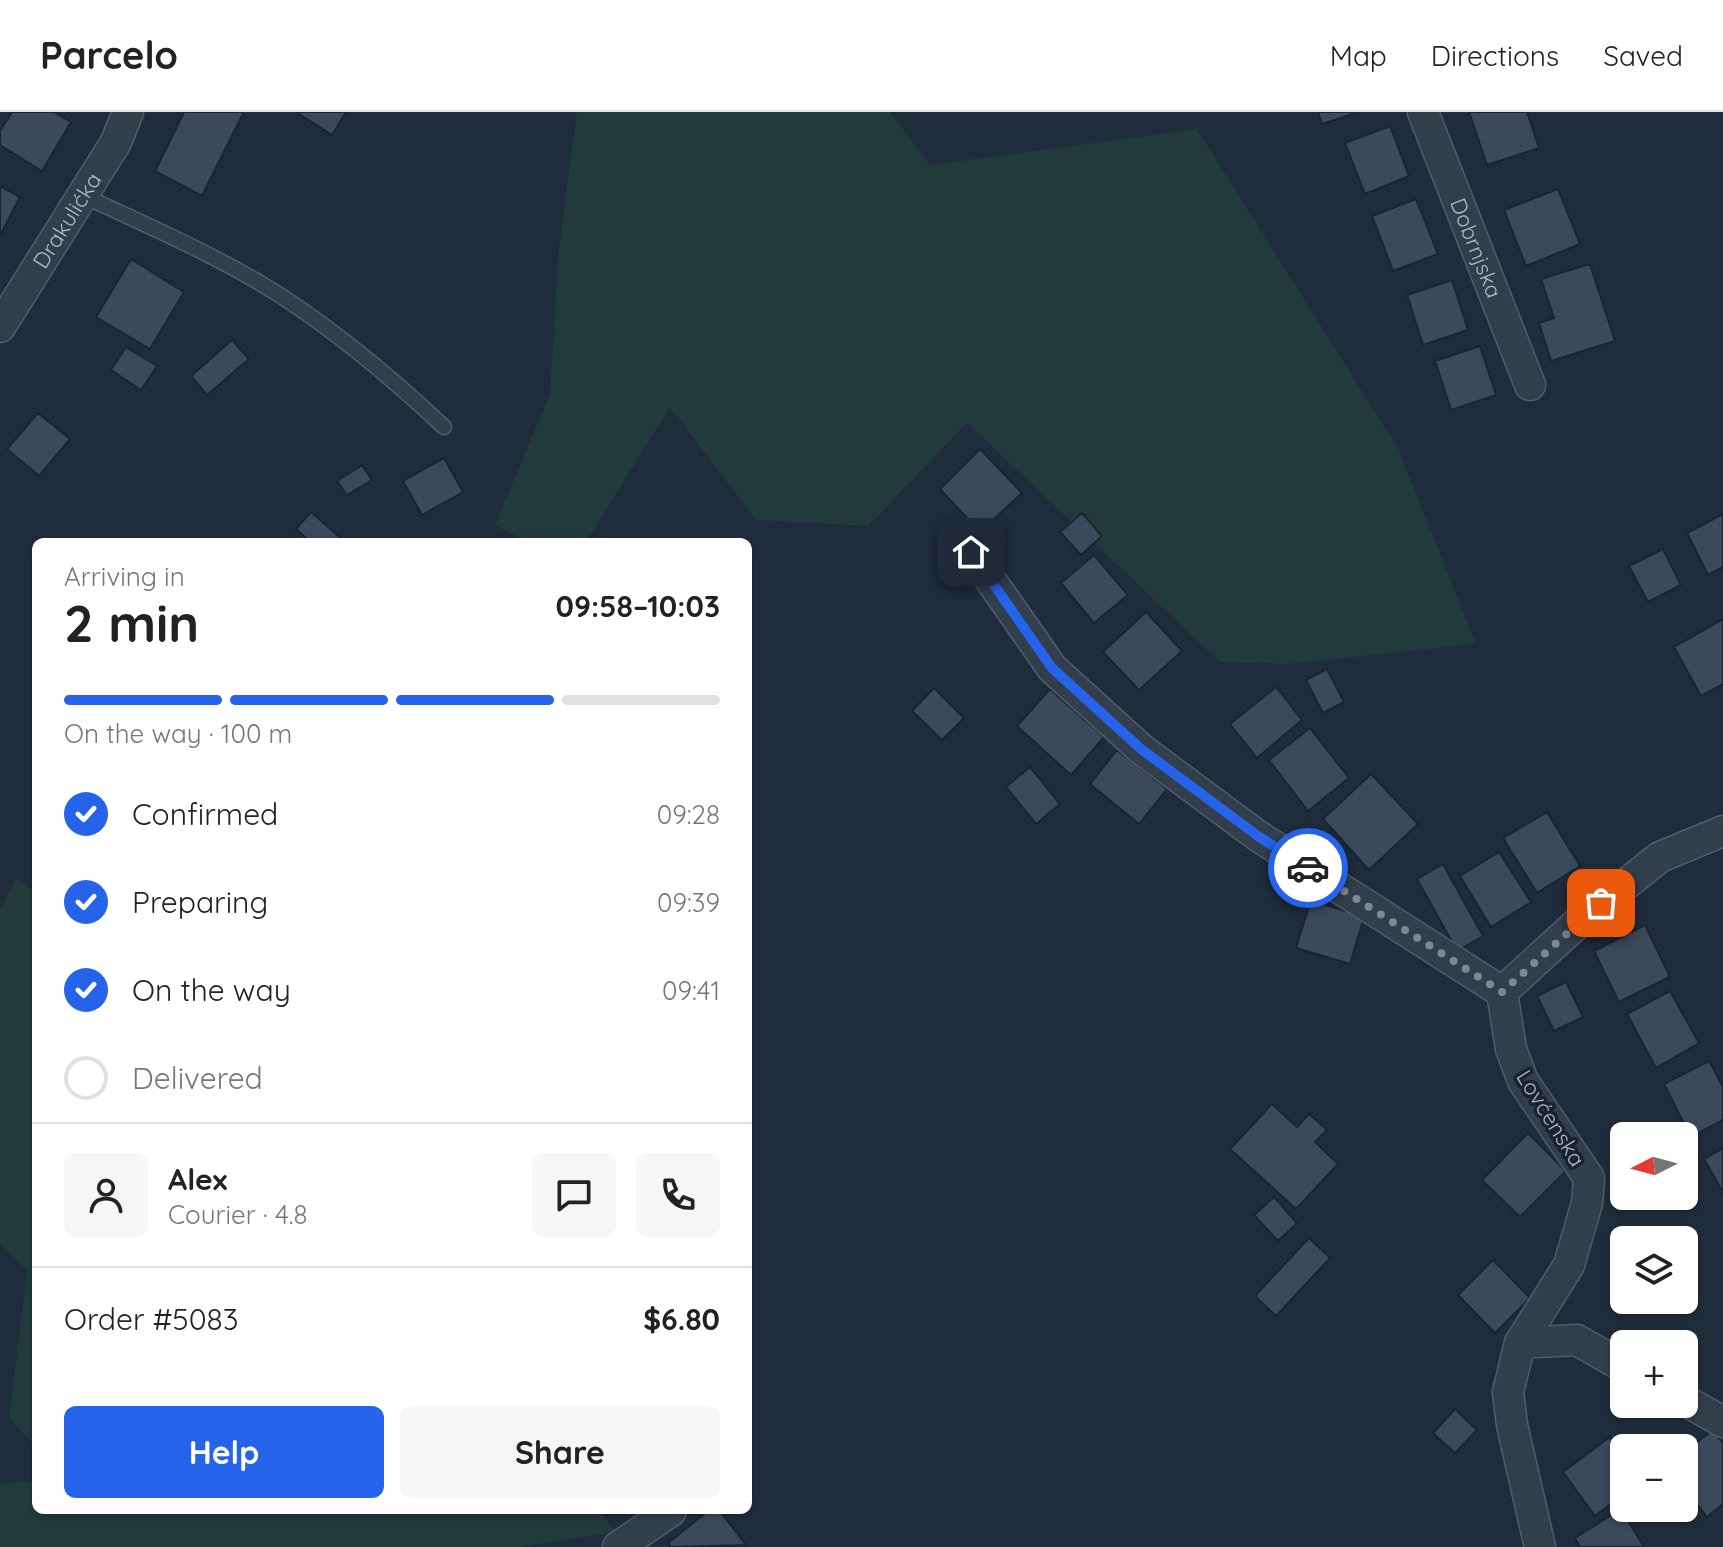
<!DOCTYPE html>
<html lang="en">
<head>
<meta charset="utf-8">
<style>
  body { margin:0; font-family:Quicksand,sans-serif; background:#f6f6f6; color:#222; height:100vh; display:flex; flex-direction:column; font-size:30px; white-space:nowrap }
  * { box-sizing:border-box; margin:0 }
  p { font-size:26px; color:#767676 }
  .icon { flex:none; width:44px; height:44px; fill:none; stroke:currentColor; stroke-width:2; stroke-linecap:round; stroke-linejoin:round }
  .map { position:relative; flex:1; overflow:hidden }
  .side { position:absolute; left:32px; top:426px; width:720px; height:976px; display:flex; flex-direction:column; background:#fff; border-radius:12px; box-shadow:0 2px 6px #0004 }
  .side>* { flex:none }
  .needle { width:52px; rotate:264deg }
  .fabs { position:absolute; left:1610px; top:1010px; display:grid; gap:16px }
  .fabs a { display:grid; place-items:center; width:88px; height:88px; border-radius:12px; background:#fff; box-shadow:0 2px 6px #0004; font-size:40px }
  .pin { position:absolute; display:grid; place-items:center; width:68px; height:68px; color:#fff; margin:-34px; border-radius:16px; box-shadow:0 4px 12px #0006 }
  .courier { position:absolute; display:grid; place-items:center; width:80px; height:80px; margin:-40px; border:6px solid #2563eb; border-radius:50%; background:#fff; color:#222; box-shadow:0 2px 10px #0007 }
  .summary em { font-style:normal; font-weight:700 }
  .summary div { display:flex; flex-direction:column-reverse }
  .summary { display:flex; align-items:center; justify-content:space-between; height:136px; padding:0 32px }
  h1 { font-size:52px; font-weight:700; line-height:60px }
  .bar { display:grid; grid-template-columns:repeat(4,1fr); gap:12px 8px; align-content:center; height:96px; padding:0 32px }
  .bar i { height:10px; border-radius:6px; background:#e0e0e0 }
  .bar .current { background:#2563eb }
  .bar p { grid-column:span 4 }
  .line { display:flex; align-items:center; gap:20px; padding:0 32px; border-top:2px solid #e0e0e0 }
  .line div { flex:1 }
  .round { display:grid; place-items:center; flex:none; width:84px; height:84px; border-radius:12px; background:#f6f6f6 }
  ol { padding:0 32px; list-style:none }
  li { display:flex; align-items:center; gap:24px; height:88px }
  li p { margin-inline-start:auto }
  li .icon { padding:8px; border-radius:50%; background:#2563eb; color:#fff; stroke-width:4 }
  li:last-child { color:#767676 }
  li i { width:44px; height:44px; border:4px solid #e0e0e0; border-radius:50% }
  .button { display:flex; gap:16px; margin-top:auto; padding:16px 32px }
  .button a { flex:1; height:92px; border-radius:12px; background:#2563eb; color:#fff; font-size:32px; font-weight:700; line-height:92px; text-align:center }
  .button a+a { background:#f6f6f6; color:#222 }
  header { display:flex; align-items:center; gap:48px; box-sizing:border-box; height:112px; padding:0 40px; background:#fff; border-bottom:2px solid #e0e0e0 }
  header strong { font-size:38px }
  nav { display:flex; gap:44px; margin-inline-start:auto; font-size:28px }
  .map>svg:first-child { display:block }
</style>
</head>
<body>
<header>
<strong>Parcelo</strong>
<nav><a>Map</a><a>Directions</a><a>Saved</a></nav>
</header>
<div class="map">
<svg width="1723" height="1435" viewBox="0 0 1723 1435">
  <rect width="100%" height="100%" fill="#1f2c3c"/>
  <path fill="#213b3d" d="M577,0H890L930,53L1197,17L1399,338L1476,532L1288,552L1220,550L967,311L868,414L756,408L670,295L586,430H527L495,413L550,282L559,136Z
    M16,766L36,780V1334L9,1306L27,1159L0,1132V798Z
    M36,1368V1398H599L616,1420L519,1435H0V1372Z"/>
  <path fill="#3b4a5b" stroke="#1a2532" stroke-width="2" d="M12,0H54L71,10L42,59L0,33V19Z
    M184,0H244L202,84L155,59Z
    M296,0H346L332,23Z
    M1318,0H1359L1322,12Z
    M1469,0H1527L1539,36L1487,53Z
    M1390,14L1409,64L1365,82L1345,31Z
    M0,74L20,85L0,124Z
    M1558,77L1580,132L1526,154L1504,98Z
    M1416,87L1438,142L1393,159L1372,104Z
    M131,147L184,180L150,237L96,205Z
    M1590,152L1615,229L1551,249L1539,211L1554,206L1541,167Z
    M1452,168L1468,218L1423,233L1407,183Z
    M232,228L249,247L207,283L191,264Z
    M1480,234L1496,283L1451,298L1435,249Z
    M126,235L157,254L141,278L111,258Z
    M38,301L70,327L39,364L7,337Z
    M980,337L1022,381L980,420L940,377Z
    M444,346L463,380L422,403L403,369Z
    M362,353L372,368L347,383L337,369Z
    M311,400L345,430H311L296,417Z
    M1082,401L1102,424L1081,443L1060,420Z
    M1723,402V455L1708,463L1687,421Z
    M1663,437L1681,473L1648,490L1629,454Z
    M1094,443L1128,483L1094,511L1061,471Z
    M1146,500L1182,539L1139,578L1103,540Z
    M1723,507V572L1701,584L1674,535Z
    M1327,557L1344,590L1323,601L1306,568Z
    M1276,575L1302,608L1257,646L1230,612Z
    M934,576L964,606L942,628L912,599Z
    M1050,577L1104,625L1071,663L1017,614Z
    M1310,616L1349,666L1308,699L1269,648Z
    M1117,638L1167,677L1139,712L1090,672Z
    M1030,655L1060,692L1036,712L1006,675Z
    M1371,662L1418,712L1369,758L1323,707Z
    M1547,700L1580,754L1537,781L1503,726Z
    M1499,740L1531,790L1491,815L1460,764Z
    M1443,752L1483,824L1457,839L1417,767Z
    M1311,788L1364,805L1350,852L1296,836Z
    M1645,813L1670,865L1619,890L1594,839Z
    M1566,870L1583,905L1554,919L1537,884Z
    M1670,879L1699,931L1656,956L1627,902Z
    M1709,949L1723,975V1008L1691,1025L1664,972Z
    M1272,992L1297,1015L1309,1002L1327,1018L1315,1030L1338,1052L1296,1097L1230,1037Z
    M1528,1021L1566,1059L1520,1105L1482,1068Z
    M1723,1036V1080L1704,1047Z
    M1274,1085L1297,1111L1278,1129L1254,1103Z
    M1309,1126L1330,1146L1276,1204L1255,1184Z
    M1493,1148L1530,1186L1495,1221L1458,1183Z
    M1455,1297L1477,1318L1455,1341L1433,1321Z
    M1712,1318L1723,1331V1392L1707,1405L1684,1375V1341Z
    M1610,1325L1624,1344V1382L1595,1404L1563,1360Z
    M1621,1397L1644,1435H1580L1575,1426Z
    M709,1398H719L746,1433L671,1435L668,1431Z"/>
  <g fill="none" stroke-linecap="round" stroke-linejoin="round">
    <g stroke="#515c6a" stroke-width="17">
      <path id="service" d="M82,83C148,114 216,143 278,182C337,220 393,267 444,315"/>
    </g>
    <g stroke="#515c6a" stroke-width="33">
      <g id="minor">
        <path id="s1" d="M1423,0L1530,273"/>
        <path id="s2" d="M0,215L116,30L128,0"/>
        <path d="M971,440L1052,556L1141,637L1258,724L1502,880"/>
        <path d="M1520,1231L1577,1228L1624,1255"/>
        <path d="M1684,1288L1723,1310"/>
        <path d="M618,1435L671,1399"/>
        <path d="M1540,1435L1512,1313L1508,1280L1520,1231L1569,1153L1587,1091L1589,1066L1523,969L1511,937L1502,880L1582,807L1660,745L1723,719"/>
      </g>
    </g>
    <use href="#service" stroke="#333e4c" stroke-width="14"/>
    <use href="#minor" stroke="#333e4c" stroke-width="30"/>
  </g>
  <g fill="none" stroke-linecap="round" stroke-linejoin="round">
    <path stroke="#7c8897" stroke-width="8" stroke-dasharray="0 14.4" d="M1308,756L1502,880L1601,791"/>
    <path stroke="#2563eb" stroke-width="10" d="M971,440L1052,556L1141,637L1258,724L1308,756"/>
  </g>
  <g text-anchor="middle" dominant-baseline="central" stroke-width="7" stroke-linejoin="round" paint-order="stroke">
    <g font-size="22" fill="#aeb9c8" stroke="#192330">
      <text stroke="none"><textPath href="#s2" startOffset="126">Drakulićka</textPath></text>
      <text stroke="none"><textPath href="#s1" startOffset="146">Dobrnjska</textPath></text>
      <text transform="translate(1551 1006) rotate(58)">Lovćenska</text>
    </g>
  </g>
</svg>
<div class="fabs">
<a><svg class="needle" viewBox="-14 -14 28 28"><path d="M0-13l5 13h-10z" fill="#e53935"/><path d="M0 13l5-13h-10z" fill="#767676"/></svg></a>
<a><svg class="icon" aria-label="layers" viewBox="0 0 24 24"><path d="M12 4l9 5-9 5-9-5zM3 14l9 5 9-5"/></svg></a>
<a>+</a>
<a>−</a>
</div>
<div class="pin" style="left:1601px;top:791px;background:#ea580c"><svg class="icon" aria-label="bag" viewBox="0 0 24 24"><path d="M5 8h14l-1 12H6zM9 8a3 3 0 0 1 6 0"/></svg></div>
<div class="pin" style="left:971px;top:440px;background:#1f2937"><svg class="icon" aria-label="home" viewBox="0 0 24 24"><path d="M3 11l9-7 9 7M6 9v11h12V9"/></svg></div>
<div class="courier" style="left:1308px;top:756px"><svg class="icon" aria-label="car" viewBox="0 0 24 24"><path d="M5 17H2v-5l4-1 3-4h7l3 4 3 1v5h-3M9 17h6M6 11h13"/><circle cx="7" cy="17" r="2"/><circle cx="17" cy="17" r="2"/></svg></div>
<section class="side">
<div class="summary"><div><h1>2 min</h1><p>Arriving in</p></div><em>09:58–10:03</em></div>
<div class="bar"><i class="current"></i><i class="current"></i><i class="current"></i><i></i><p>On the way · 100 m</p></div>
<ol>
<li><svg class="icon" aria-label="check" viewBox="0 0 24 24"><path d="M5 12l5 5 9-10"/></svg>Confirmed<p>09:28</p></li>
<li><svg class="icon" aria-label="check" viewBox="0 0 24 24"><path d="M5 12l5 5 9-10"/></svg>Preparing<p>09:39</p></li>
<li><svg class="icon" aria-label="check" viewBox="0 0 24 24"><path d="M5 12l5 5 9-10"/></svg>On the way<p>09:41</p></li>
<li><i></i>Delivered</li>
</ol>
<div class="line" style="height:144px"><a class="round"><svg class="icon" aria-label="person" viewBox="0 0 24 24"><circle cx="12" cy="8" r="4"/><path d="M4 21q1-7 8-7t8 7"/></svg></a><div><b>Alex</b><p>Courier · 4.8</p></div><a class="round"><svg class="icon" aria-label="chat" viewBox="0 0 24 24"><path d="M4 5h16v11H9l-5 4z"/></svg></a><a class="round"><svg class="icon" aria-label="phone" viewBox="0 0 24 24"><path d="M5 4h4l2 5-3 2q2 4 5 5l2-3 5 2v4C11 20 4 13 5 4z"/></svg></a></div>
<div class="line" style="height:104px"><div>Order #5083</div><b>$6.80</b></div>
<div class="button"><a>Help</a><a>Share</a></div>
</section>
</div>
</body>
</html>
